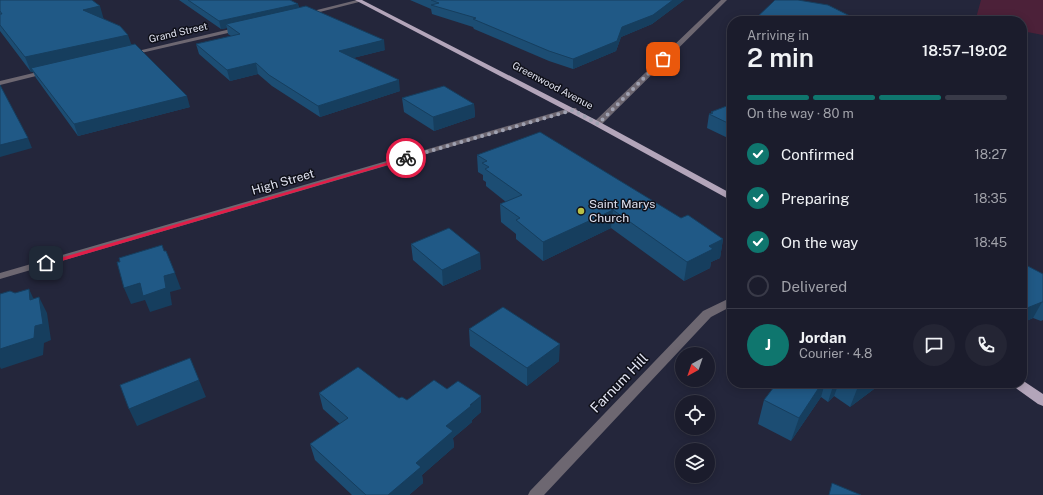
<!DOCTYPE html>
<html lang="en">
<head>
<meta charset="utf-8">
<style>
  body { margin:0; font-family:"Public Sans",sans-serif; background:#242534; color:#f1f3f6; height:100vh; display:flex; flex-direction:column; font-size:15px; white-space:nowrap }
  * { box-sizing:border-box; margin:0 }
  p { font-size:13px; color:#a0a1a9 }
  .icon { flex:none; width:22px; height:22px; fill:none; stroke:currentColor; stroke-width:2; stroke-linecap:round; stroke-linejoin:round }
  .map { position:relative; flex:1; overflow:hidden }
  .sheet { position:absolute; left:727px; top:16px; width:300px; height:372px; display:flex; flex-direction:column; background:#1b1c2c; border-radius:16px; box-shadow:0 2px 10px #0003,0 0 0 1px #393a48 }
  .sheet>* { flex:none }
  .needle { width:26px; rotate:220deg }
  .buttons { position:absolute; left:675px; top:347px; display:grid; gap:8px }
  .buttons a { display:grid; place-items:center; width:40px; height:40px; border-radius:50%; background:#1b1c2c; box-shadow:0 2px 10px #0003,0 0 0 1px #393a48; font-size:20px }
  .pin { position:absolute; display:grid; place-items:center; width:34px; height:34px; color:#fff; margin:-17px; border-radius:8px; box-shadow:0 2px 6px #0006 }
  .courier { position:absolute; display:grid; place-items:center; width:40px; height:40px; margin:-20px; border:3px solid #e11d48; border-radius:50%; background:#fff; color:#222; box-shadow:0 1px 5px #0007 }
  .head em { font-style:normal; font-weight:600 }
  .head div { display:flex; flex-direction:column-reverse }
  .head { display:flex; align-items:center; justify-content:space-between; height:68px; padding:0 20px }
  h1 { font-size:26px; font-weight:600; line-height:30px }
  .bar { display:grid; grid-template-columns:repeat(4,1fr); gap:6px 4px; align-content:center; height:48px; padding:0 20px }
  .bar i { height:5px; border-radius:3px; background:#393a48 }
  .bar .active { background:#0f766e }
  .bar p { grid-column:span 4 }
  .line { display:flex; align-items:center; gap:10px; padding:0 20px; border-top:1px solid #393a48 }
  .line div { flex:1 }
  .round { display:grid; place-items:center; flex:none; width:42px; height:42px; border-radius:21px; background:#242534 }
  ol { padding:0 20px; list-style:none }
  li { display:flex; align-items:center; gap:12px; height:44px }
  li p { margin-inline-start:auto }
  li .icon { padding:4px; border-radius:50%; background:#0f766e; color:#fff; stroke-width:4 }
  li:last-child { color:#a0a1a9 }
  li i { width:22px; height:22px; border:2px solid #393a48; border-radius:50% }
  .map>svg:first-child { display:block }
</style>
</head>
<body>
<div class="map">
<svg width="1043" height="495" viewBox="0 0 1043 495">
  <rect width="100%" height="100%" fill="#24263b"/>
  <path fill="#4c2139" d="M981,0H1043V35L1022,31V21H980L976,18Z"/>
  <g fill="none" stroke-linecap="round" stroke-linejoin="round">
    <path fill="#6d6771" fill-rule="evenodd" d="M357,0L363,1L304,16L301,14Z
      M721,0H727L601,125H595V121Z
      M239,27L242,29L241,30L128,56L125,54Z
      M46,70L49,72L48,73L0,85V81Z
      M570,108H576L577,110L0,279V273Z
      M732,297V306L711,317L544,495H528L530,491L703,311Z"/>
    <path fill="#b3a5ba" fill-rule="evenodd" d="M355,0H362L596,120L732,194V201L590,123Z
      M1022,380L1043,394V406L1038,404L1013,386L1011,383H1022Z"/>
  </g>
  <path fill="#1c4d73" d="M0,0L104,19L132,45L190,107L78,136L36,78L33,72H31L0,31Z
    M179,0H290L298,4L299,8L385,50L353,58L400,91L320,117L272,86L258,74L230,81L199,54L196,44L231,36L228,34L227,28L221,29Z
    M410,0H684L652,24L621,37L616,51L573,69L549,61L474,29L473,27L432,14L431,9Z
    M402,98L474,104L475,117L434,131L404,112Z
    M732,104V140L707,128L709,114H711V112Z
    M477,155L681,218L723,239L720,258L711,262L710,268L684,281L611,228L543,261L516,239V234L501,222L500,204L506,202L486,186V182L483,180V175L478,172Z
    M411,244L481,269L443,286L413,260Z
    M1022,263L1043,274V320L1041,321L1033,318L1022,323Z
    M469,329L559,361L527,386L470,346Z
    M777,383H882L850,407L834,396L828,402L821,397L791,441L758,424L764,400Z
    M447,389L481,412L472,420V422L453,438L454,447L422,475L423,483L409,495H352L315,460L310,444L340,424L323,409L319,393L399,398L407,400Z"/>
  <path fill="#163e5e" d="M673,0H684L652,24L621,37L616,51L573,69V59L622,27Z
    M298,4L299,12L226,24L227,28L221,29L219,21Z
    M100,6L104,20L83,10Z
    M128,35L133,49L31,68L33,72H31L25,57Z
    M384,40L385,50L341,61L339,51Z
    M256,63L258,74L230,81L227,70Z
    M399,80L400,91L320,117L318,106Z
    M187,96L190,107L78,136L74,124Z
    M474,104L475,117L434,131L433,117Z
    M28,138L32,148L0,157V145Z
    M613,210L611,228L543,261V242Z
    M723,239L720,258L711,262L710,268L684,281L687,262L709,246Z
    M480,253L481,269L443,286L442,270Z
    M175,273L181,289L170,292L172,305L150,312L145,300L131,304L124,288Z
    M29,289L37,306L30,300Z
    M39,297L47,313L51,340L44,343L43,355L1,369L0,367V349L35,326Z
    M1042,302L1033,318L1022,323V317L1027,308Z
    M560,344L559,361L527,386V368Z
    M199,380L206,397L137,426L129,409Z
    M822,383H825L821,397L791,441L799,418Z
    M834,383H839L834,396L828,402Z
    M861,383H882L850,407L859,384Z
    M481,396V412L472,420V422L453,438L454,447L422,475L423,483L409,495H388L416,463L446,426Z"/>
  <path fill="#205986" stroke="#163e5e" d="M0,0H92L100,6L83,10L120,26L128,35L25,57L0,25V14H2L0,11Z
    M188,0H290L298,4L219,21Z
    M431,0H673L653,15L622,27L617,41L573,59L549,51L473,19L476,18L431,5L439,3Z
    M775,0H798L828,5L860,21H753Z
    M306,6L384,40L339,51L399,80L318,106L269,75L256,63L227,70L196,44L240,34L226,24Z
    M135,44L187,96L74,124L31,68Z
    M0,85L28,138L0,145Z
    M444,86L474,104L433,117L402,98Z
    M732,104V125L709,114L713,113L711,112Z
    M540,132L681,218L688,215L723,239L709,246L713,249L687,262L613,210L543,242L516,220L520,218L500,204L522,195L485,169L489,167L482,163L487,161L477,155Z
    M449,228L480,253L442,270L411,244Z
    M162,245L164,251H166L175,273L164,276L166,288L143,296L140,283L124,288L117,262H120L119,258Z
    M1022,263L1043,274V302H1042L1027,308L1022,306Z
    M29,289L30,300L39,297L43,324L35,326L34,338L0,349V294L10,291L15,293Z
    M503,307L560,344L527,368L469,329Z
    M190,358L199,380L129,409L120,385Z
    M358,367L399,398L402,397L407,400L434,380L447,389L458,381L481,396L470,405L471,406L446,426L453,431L416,463L421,467L388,495H366L310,444L348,418L319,393Z
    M777,383H822L799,418L764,400Z
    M832,483L861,495H829Z"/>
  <path fill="#e11d48" d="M406,157L408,159L48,265L43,263Z"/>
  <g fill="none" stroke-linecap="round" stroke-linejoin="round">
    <path stroke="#9fa1b1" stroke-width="4" stroke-dasharray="0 7.2" d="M406,158L573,110L598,124L663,59"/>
  </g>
  <circle fill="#b9c046" stroke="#0f1019" stroke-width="1.5" cx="581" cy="211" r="4"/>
  <g text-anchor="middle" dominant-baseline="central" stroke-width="3" stroke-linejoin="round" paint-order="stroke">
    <g font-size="10" fill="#e1e3f1" stroke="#0f1019">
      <text transform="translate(178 32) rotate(-13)">Grand Street</text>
      <text transform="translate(553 85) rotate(28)">Greenwood Avenue</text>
    </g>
    <g font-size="12" fill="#e1e3f1" stroke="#0f1019">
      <text transform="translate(283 182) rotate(-16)">High Street</text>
    </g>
    <g font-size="12" fill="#e1e3f1" stroke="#0f1019" text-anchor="start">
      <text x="589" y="204">Saint Marys<tspan x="589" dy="14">Church</tspan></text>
    </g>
    <g font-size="14" fill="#e1e3f1" stroke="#0f1019">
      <text transform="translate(619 383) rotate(-46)">Farnum Hill</text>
    </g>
  </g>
</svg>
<div class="buttons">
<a><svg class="needle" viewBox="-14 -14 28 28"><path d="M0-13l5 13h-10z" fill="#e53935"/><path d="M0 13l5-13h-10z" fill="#a0a1a9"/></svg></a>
<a><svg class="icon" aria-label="locate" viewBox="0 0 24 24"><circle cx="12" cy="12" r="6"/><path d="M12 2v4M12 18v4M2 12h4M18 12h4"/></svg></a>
<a><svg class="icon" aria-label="layers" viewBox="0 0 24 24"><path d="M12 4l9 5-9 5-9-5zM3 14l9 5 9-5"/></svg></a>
</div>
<div class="pin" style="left:663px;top:59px;background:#ea580c"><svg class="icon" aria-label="bag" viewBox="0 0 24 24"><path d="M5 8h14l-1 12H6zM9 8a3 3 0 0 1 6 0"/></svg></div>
<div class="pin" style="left:46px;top:263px;background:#1f2937"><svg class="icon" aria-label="home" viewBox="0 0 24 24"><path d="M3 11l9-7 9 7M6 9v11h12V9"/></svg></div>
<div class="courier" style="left:406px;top:158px"><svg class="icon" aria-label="bike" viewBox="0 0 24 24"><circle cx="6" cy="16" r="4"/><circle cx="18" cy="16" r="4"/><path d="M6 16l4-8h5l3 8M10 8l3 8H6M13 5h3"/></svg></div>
<section class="sheet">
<div class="head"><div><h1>2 min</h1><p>Arriving in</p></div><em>18:57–19:02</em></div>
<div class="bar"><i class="active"></i><i class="active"></i><i class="active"></i><i></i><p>On the way · 80 m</p></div>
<ol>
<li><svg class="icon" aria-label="check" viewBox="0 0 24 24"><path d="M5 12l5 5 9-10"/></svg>Confirmed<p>18:27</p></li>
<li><svg class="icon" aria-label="check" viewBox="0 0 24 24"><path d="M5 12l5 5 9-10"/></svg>Preparing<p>18:35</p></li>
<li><svg class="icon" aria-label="check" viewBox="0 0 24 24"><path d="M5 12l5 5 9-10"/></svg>On the way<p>18:45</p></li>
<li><i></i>Delivered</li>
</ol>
<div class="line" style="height:72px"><b class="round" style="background:#0f766e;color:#fff">J</b><div><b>Jordan</b><p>Courier · 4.8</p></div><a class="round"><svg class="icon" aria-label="chat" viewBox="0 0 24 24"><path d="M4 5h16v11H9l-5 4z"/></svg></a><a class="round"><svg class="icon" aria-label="phone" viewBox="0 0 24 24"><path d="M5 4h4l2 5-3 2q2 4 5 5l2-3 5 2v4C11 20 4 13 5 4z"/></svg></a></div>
</section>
</div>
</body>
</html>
